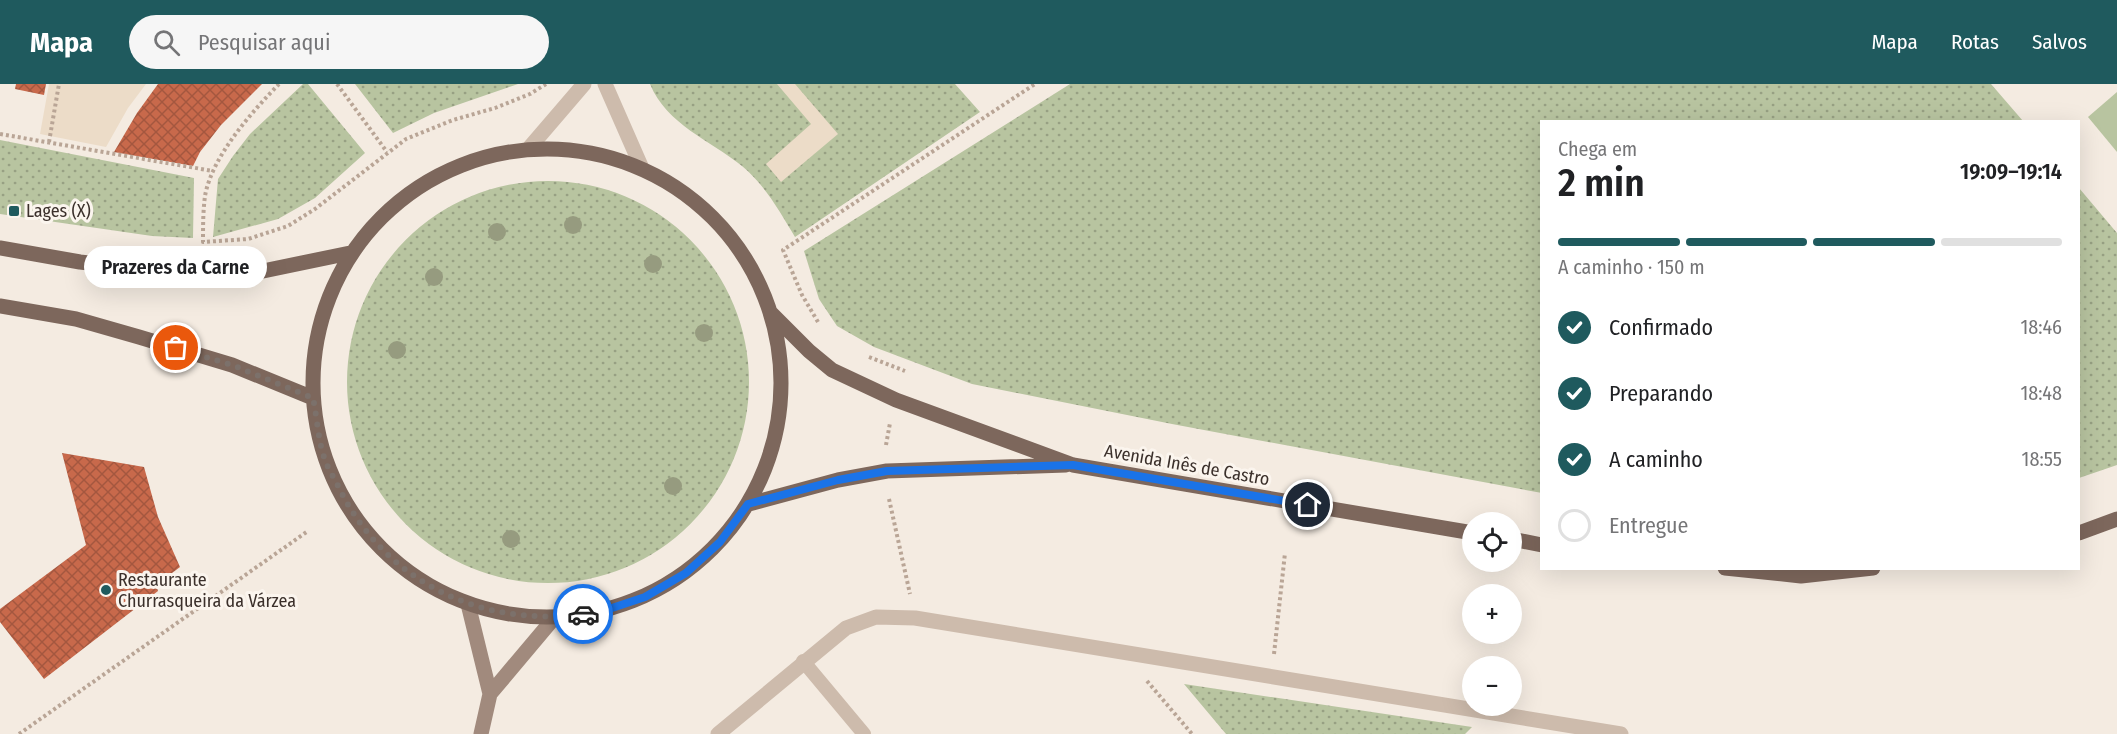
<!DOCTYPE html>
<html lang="pt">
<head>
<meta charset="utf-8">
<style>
  body { margin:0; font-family:"Fira Sans Condensed",sans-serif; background:#f6f6f6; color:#202124; height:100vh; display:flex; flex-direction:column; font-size:22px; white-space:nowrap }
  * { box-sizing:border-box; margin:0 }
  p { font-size:20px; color:#757577 }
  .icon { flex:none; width:33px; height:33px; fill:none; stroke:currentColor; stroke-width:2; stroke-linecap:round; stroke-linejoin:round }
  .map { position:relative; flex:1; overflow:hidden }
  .sheet { position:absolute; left:1540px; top:36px; width:540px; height:450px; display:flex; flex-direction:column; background:#fff; border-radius:0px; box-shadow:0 6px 24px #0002 }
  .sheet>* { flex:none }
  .tools { position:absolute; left:1462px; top:428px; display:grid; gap:12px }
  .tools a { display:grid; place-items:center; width:60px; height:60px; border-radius:50%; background:#fff; box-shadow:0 6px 24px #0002; font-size:30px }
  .pin { position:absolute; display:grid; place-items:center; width:51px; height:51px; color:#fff; margin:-26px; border:3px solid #fff; border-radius:50%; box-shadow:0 2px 6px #0007 }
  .courier { position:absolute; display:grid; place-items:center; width:60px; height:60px; margin:-30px; border:4px solid #1a73e8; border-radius:50%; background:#fff; color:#222; box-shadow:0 2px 8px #0007 }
  .bubble { position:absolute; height:42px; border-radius:21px; background:#fff; box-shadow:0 6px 24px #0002; font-size:20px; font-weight:600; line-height:42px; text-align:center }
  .summary em { font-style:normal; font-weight:600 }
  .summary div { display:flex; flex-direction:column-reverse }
  .summary { display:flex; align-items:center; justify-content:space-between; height:102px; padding:0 18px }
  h1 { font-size:39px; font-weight:600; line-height:45px }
  .bar { display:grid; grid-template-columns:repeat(4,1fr); gap:9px 6px; align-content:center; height:72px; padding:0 18px }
  .bar i { height:8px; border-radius:4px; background:#e0e0e0 }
  .bar .active { background:#1f5a5e }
  .bar p { grid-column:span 4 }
  ol { padding:0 18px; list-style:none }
  li { display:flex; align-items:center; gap:18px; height:66px }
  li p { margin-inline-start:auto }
  li .icon { padding:6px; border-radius:50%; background:#1f5a5e; color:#fff; stroke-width:4 }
  li:last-child { color:#757577 }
  li i { width:33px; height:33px; border:3px solid #e0e0e0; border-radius:50% }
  header { display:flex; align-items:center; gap:36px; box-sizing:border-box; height:84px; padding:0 30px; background:#1f5a5e; color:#fff }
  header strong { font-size:28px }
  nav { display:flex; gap:33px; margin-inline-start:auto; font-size:21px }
  .search { width:420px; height:54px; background:#f6f6f6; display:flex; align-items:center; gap:15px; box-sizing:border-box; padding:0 21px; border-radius:33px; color:#757577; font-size:22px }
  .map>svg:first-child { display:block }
</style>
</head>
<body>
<header>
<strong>Mapa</strong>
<div class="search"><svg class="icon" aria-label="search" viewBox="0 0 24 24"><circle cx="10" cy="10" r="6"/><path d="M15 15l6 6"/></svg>Pesquisar aqui</div>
<nav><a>Mapa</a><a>Rotas</a><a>Salvos</a></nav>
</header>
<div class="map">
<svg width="2117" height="650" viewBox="0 0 2117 650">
  <defs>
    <pattern id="grass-dots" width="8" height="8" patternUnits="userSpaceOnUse" patternTransform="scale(1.5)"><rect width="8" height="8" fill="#b8c4a0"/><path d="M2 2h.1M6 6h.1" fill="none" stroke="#97a083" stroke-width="1.8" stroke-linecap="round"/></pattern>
    <pattern id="building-cross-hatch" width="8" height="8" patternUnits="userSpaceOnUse" patternTransform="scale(1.5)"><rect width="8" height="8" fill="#c8694b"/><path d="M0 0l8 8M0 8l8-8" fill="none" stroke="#a4573f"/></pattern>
  </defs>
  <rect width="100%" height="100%" fill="#f4ebe1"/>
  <path fill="url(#grass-dots)" d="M303,0H308L365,69L315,114L278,135L213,153L218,95L233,72L250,50Z
    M355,0H518L434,29L393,49Z
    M650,0H955L980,28L795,153C780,128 765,101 742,82C710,56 667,41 650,0Z
    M1070,0H1991L2023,37L1542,38V409L1172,340L972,300L874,263L837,242L819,215L804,167Z
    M0,56L194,94L193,154L152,152L0,130Z
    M347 298a201 201 0 1 1 402 0a201 201 0 1 1-402 0Z
    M2079,104L2117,149V381L2079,394Z
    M1184,600L1472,643L1465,650H1226Z"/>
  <path fill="#b8c4a0" d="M2117,8V68L2088,33Z"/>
  <path fill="#ecdcc8" d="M49,0H146L128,24L106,63L40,50Z
    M777,0H795L838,50L781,98L766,80L811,40Z"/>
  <path fill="url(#building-cross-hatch)" d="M16,0H46L44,11L15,5Z
    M158,0H262L221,41L200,68L193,82L114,68L137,29Z
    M62,369L144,383L158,433L180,483L156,501L158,507L44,595L0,538V525L86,461Z"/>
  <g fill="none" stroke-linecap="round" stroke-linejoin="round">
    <path stroke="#b9a596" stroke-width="4" stroke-dasharray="3 3" stroke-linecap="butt" d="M279,0C252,28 212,72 205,112C203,127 203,143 203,158L248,155L288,142L315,125L406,55L453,36L495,24L530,10L546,0
      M337,0L387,68
      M0,50L213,87
      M49,58L59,0
      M818,238L802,211L783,166L1035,0
      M869,273L905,287
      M886,361L890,339
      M889,415L910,510
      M1274,570L1285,469
      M1147,597L1192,650
      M19,650L308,447"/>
    <path stroke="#cdbbac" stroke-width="14" d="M803,577L864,650"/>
    <path stroke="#cdbbac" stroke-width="15" d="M605,0L641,82
      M530,63L584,0
      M718,650L846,544L876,533L915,534L1621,650"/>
    <path stroke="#a18a7d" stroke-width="15" d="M468,520L490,610L481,650
      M490,610L554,534"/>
    <path stroke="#7d675c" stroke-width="15" d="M313 299a234 234 0 1 1 468 0a234 234 0 1 1-468 0Z
      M0,164L80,178L201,192L244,191L350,169
      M0,222L76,235L139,253L232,281L313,314
      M771,229L809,267L832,286L896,316L1073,381L1473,449
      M749,420L838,396L887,387L1066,381
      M2079,449L2117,435
      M1512,455L1542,461
      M1725,484L1801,492L1873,484"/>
  </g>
  <g fill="#969b7f">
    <circle cx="573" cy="141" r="9"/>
    <circle cx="497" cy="148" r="9"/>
    <circle cx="653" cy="180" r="9"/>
    <circle cx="434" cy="193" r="9"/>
    <circle cx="704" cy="249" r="9"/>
    <circle cx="397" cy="266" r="9"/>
    <circle cx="673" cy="402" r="9"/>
    <circle cx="511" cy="455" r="9"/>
  </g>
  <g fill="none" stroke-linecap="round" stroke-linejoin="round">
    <path stroke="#7c716b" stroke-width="6" stroke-dasharray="0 10.8" d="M176,264L232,281L313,314C317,333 318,355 324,373C327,383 333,392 338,402C384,497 480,544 583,530"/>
    <path stroke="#1a73e8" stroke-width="8" d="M583,530L600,528L645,513L686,489L720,458L748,420L838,396L887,387L1073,381L1308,421"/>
  </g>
  <g fill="#1f5a5e" stroke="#fbf5ee" stroke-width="2">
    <rect x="8" y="121" width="12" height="12" rx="3"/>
    <circle cx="106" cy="506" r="6"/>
  </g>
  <g text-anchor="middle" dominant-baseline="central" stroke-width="6" stroke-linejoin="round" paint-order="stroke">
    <g font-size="18" fill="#3b302b" stroke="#fbf5ee" text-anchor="start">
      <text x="26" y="127">Lages (X)</text>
      <text x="118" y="496">Restaurante<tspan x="118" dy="21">Churrasqueira da Várzea</tspan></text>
    </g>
    <g font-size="18" fill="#3b302b" stroke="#fbf5ee">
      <text transform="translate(1187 381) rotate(10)">Avenida Inês de Castro</text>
    </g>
  </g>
</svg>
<div class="tools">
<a><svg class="icon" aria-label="locate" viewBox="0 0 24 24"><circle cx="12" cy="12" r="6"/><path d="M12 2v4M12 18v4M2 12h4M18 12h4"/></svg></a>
<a>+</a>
<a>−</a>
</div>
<div class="pin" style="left:176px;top:264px;background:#ea580c"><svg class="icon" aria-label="bag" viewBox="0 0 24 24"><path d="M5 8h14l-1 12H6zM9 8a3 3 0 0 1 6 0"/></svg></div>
<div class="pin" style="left:1308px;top:421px;background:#1f2937"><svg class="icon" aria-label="home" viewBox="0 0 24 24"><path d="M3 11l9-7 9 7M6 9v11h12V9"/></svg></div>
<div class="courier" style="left:583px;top:530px"><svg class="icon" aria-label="car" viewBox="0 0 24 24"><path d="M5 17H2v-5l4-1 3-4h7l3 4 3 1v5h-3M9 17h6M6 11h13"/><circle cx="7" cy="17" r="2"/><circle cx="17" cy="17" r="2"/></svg></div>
<div class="bubble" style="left:84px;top:162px;width:183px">Prazeres da Carne</div>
<section class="sheet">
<div class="summary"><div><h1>2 min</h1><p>Chega em</p></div><em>19:09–19:14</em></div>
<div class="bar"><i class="active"></i><i class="active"></i><i class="active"></i><i></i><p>A caminho · 150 m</p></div>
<ol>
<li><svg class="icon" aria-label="check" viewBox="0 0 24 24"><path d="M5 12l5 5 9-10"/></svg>Confirmado<p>18:46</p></li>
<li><svg class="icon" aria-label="check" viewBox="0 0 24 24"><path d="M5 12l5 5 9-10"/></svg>Preparando<p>18:48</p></li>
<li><svg class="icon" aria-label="check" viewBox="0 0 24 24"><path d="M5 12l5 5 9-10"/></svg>A caminho<p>18:55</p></li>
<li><i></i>Entregue</li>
</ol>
</section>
</div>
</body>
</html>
